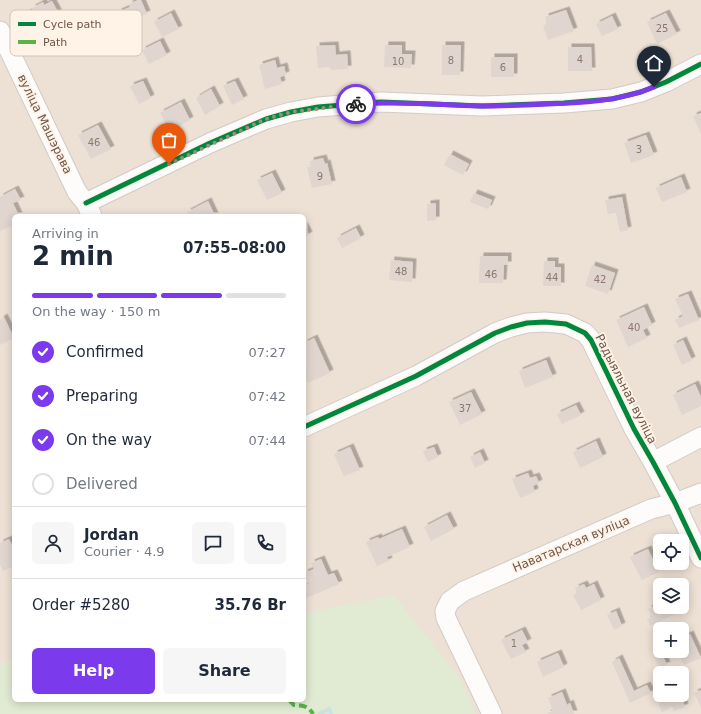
<!DOCTYPE html>
<html lang="en">
<head>
<meta charset="utf-8">
<style>
  body { margin:0; font-family:"DejaVu Sans",sans-serif; background:#f6f6f7; color:#1f2937; height:100vh; display:flex; flex-direction:column; font-size:15px; white-space:nowrap }
  * { box-sizing:border-box; margin:0 }
  p { font-size:13px; color:#747a83 }
  .icon { flex:none; width:22px; height:22px; fill:none; stroke:currentColor; stroke-width:2; stroke-linecap:round; stroke-linejoin:round }
  .map { position:relative; flex:1; overflow:hidden }
  .details { position:absolute; left:12px; top:214px; width:294px; height:488px; display:flex; flex-direction:column; background:#fff; border-radius:6px; box-shadow:0 2px 10px #0003 }
  .details>* { flex:none }
  .fabs { position:absolute; left:653px; top:534px; display:grid; gap:8px }
  .fabs a { display:grid; place-items:center; width:36px; height:36px; border-radius:6px; background:#fff; box-shadow:0 2px 10px #0003; font-size:20px }
  .pin { position:absolute; display:grid; place-items:center; width:34px; height:34px; color:#fff; margin:-41px -17px; border-radius:50% 50% 50% 0; rotate:-45deg; box-shadow:0 0 4px #0007 }
  .pin .icon { rotate:45deg }
  .courier { position:absolute; display:grid; place-items:center; width:40px; height:40px; margin:-20px; border:3px solid #7c3aed; border-radius:50%; background:#fff; color:#222; box-shadow:0 1px 5px #0007 }
  .summary em { font-style:normal; font-weight:600 }
  .summary div { display:flex; flex-direction:column-reverse }
  .summary { display:flex; align-items:center; justify-content:space-between; height:68px; padding:0 20px }
  h1 { font-size:26px; font-weight:600; line-height:30px }
  .bar { display:grid; grid-template-columns:repeat(4,1fr); gap:6px 4px; align-content:center; height:48px; padding:0 20px }
  .bar i { height:5px; border-radius:3px; background:#e0e1e3 }
  .bar .on { background:#7c3aed }
  .bar p { grid-column:span 4 }
  .line { display:flex; align-items:center; gap:10px; padding:0 20px; border-top:1px solid #e0e1e3 }
  .line div { flex:1 }
  .round { display:grid; place-items:center; flex:none; width:42px; height:42px; border-radius:6px; background:#f6f6f7 }
  ol { padding:0 20px; list-style:none }
  li { display:flex; align-items:center; gap:12px; height:44px }
  li p { margin-inline-start:auto }
  li .icon { padding:4px; border-radius:50%; background:#7c3aed; color:#fff; stroke-width:4 }
  li:last-child { color:#747a83 }
  li i { width:22px; height:22px; border:2px solid #e0e1e3; border-radius:50% }
  .cta { display:flex; gap:8px; margin-top:auto; padding:8px 20px }
  .cta a { flex:1; height:46px; border-radius:6px; background:#7c3aed; color:#fff; font-size:16px; font-weight:600; line-height:46px; text-align:center }
  .cta a+a { background:#f6f6f7; color:#1f2937 }
  .map>svg:first-child { display:block }
</style>
</head>
<body>
<div class="map">
<svg width="701" height="714" viewBox="0 0 701 714">
  <defs>
    <filter id="shadow"><feDropShadow dx="3.5" dy="-3.5" stdDeviation="0" flood-color="#0004"/></filter>
  </defs>
  <rect width="100%" height="100%" fill="#f4eee7"/>
  <path fill="#ede0d4" fill-rule="evenodd" d="M0,0H701V714H0ZM14,216H304V700H14ZM660,541H682V563H660ZM660,585H682V607H660ZM660,629H682V651H660ZM660,673H682V695H660Z"/>
  <path fill="#e1ead2" d="M394,595L461,680L476,714H0V665L14,658V700H304V613Z"/>
  <g fill="none" stroke-linecap="round" stroke-linejoin="round">
    <path stroke="#c9e3e4" stroke-width="4" d="M319,714L329,709L331,714"/>
  </g>
  <path fill="#e0d6cf" filter="url(#shadow)" d="M138,0H141L147,14L122,23L118,12L130,7L129,4Z
    M52,1L62,20L43,30L42,27L32,32L23,15L33,10L32,8L43,2L44,5Z
    M566,10L574,31L548,40L543,26L547,24L545,17Z
    M171,13L179,29L162,37L154,22Z
    M666,13L677,34L657,44L647,22Z
    M612,16L618,29L602,36L596,24Z
    M160,41L167,55L149,64L142,50Z
    M335,45L336,55L347,54L348,69L331,70L330,67L318,68L316,46Z
    M385,45H402V54H412L411,68L384,67Z
    M442,45H461L460,75H442Z
    M568,47H591L592,71H568Z
    M491,57H514V77H491Z
    M275,60L277,68L284,66L286,75L280,77L282,84L265,89L259,65Z
    M143,81L151,98L139,104L130,86Z
    M235,81L244,99L232,105L223,86Z
    M211,89L220,106L205,115L196,98Z
    M181,102L190,120L170,131L160,113Z
    M701,113V134L693,116Z
    M98,125L111,149L91,159L78,135Z
    M646,135L654,155L631,163L624,143Z
    M450,154L469,164L463,175L444,165Z
    M323,158L325,164L327,163L332,184L312,188L307,167H311L310,161Z
    M272,173L282,193L267,200L257,180Z
    M681,177L687,192L662,202L656,188Z
    M15,189L21,200L13,203L19,216H14V225L0,231V197Z
    M474,193L492,200L488,209L470,202Z
    M622,197L628,230L620,232L616,213L608,214L605,200Z
    M208,201L215,216H190L187,212Z
    M436,203V220L427,221V204Z
    M304,225L309,235L304,238Z
    M356,228L361,238L342,248L337,238Z
    M480,256H508V265H504L503,283H479Z
    M391,260L413,262L412,282L389,280Z
    M544,261H555V267H561V286H543Z
    M592,265L615,273L608,294L585,286Z
    M688,294L699,320L679,328L675,320L683,316L675,299Z
    M644,307L652,325L643,330L647,338L628,347L616,320Z
    M4,317L14,338L0,345V320Z
    M314,338L330,373L308,383L304,375V343Z
    M683,340L692,360L682,365L673,345Z
    M546,360L553,377L525,388L519,371Z
    M695,384L701,397V406L682,415L673,395Z
    M471,392L482,414L460,425L449,402Z
    M576,405L581,415L562,424L557,414Z
    M596,441L603,457L580,468L573,452Z
    M350,447L360,470L344,476L334,454Z
    M434,447L438,457L428,462L423,451Z
    M480,452L485,463L475,468L470,457Z
    M528,473L530,478L536,476L539,483L533,486L535,492L520,498L512,479Z
    M447,515L454,529L431,541L424,527Z
    M402,529L410,547L387,557L389,561L377,566L366,542L378,537L379,539Z
    M9,539L14,549V566L3,571L0,564V543Z
    M648,549L659,572L642,580L630,557Z
    M321,559L328,575L334,573L339,584L304,599V586L309,584L304,573L314,569L311,563Z
    M584,584L586,588L594,584L601,600L581,610L573,595L577,593L575,588Z
    M660,604V607H676L678,613L650,626L647,619L652,617L648,609Z
    M616,611L622,626L614,630L607,615Z
    M522,630L528,642L522,645L526,652L511,659L501,640Z
    M690,634L701,658L684,665L678,651H682V638Z
    M660,650L667,665L659,668L653,653Z
    M558,653L564,667L543,677L537,662Z
    M619,658L634,691L647,685L651,693L630,703L612,662Z
    M701,690V708L694,693Z
    M562,692L567,705L570,703L574,714H546L553,711L548,698Z
    M669,695H680L685,707L674,711L672,707L662,712L657,700Z"/>
  <g fill="none" stroke-linecap="round" stroke-linejoin="round">
    <g stroke="#d3cbc5" stroke-width="21">
      <path id="minor" d="M0,31L77,192L86,203L92,216
        M86,203L210,143L266,119L291,112L318,107L381,102L482,106L564,103L612,99L641,92L666,82L701,64
        M304,427L416,376L495,333L511,327L527,323L545,322L566,324L585,333L591,340L634,429L653,462L675,503L701,558
        M653,462L701,437
        M492,714L446,618L445,611L450,601L464,591L651,509L675,503L701,493"/>
    </g>
    <use href="#minor" stroke="#fdfcfb" stroke-width="19"/>
    <path stroke="#59b447" stroke-width="4" stroke-dasharray="8 4" stroke-linecap="butt" d="M289,700L294,705C302,705 309,706 313,714"/>
    <g stroke="#fef3e6" stroke-width="8">
      <path id="cycleway" d="M86,203L210,143L266,119L291,112L318,107L381,102L482,106L564,103L612,99L641,92L666,82L701,64
        M304,427L416,376L495,333L511,327L527,323L545,322L566,324L585,333L591,340L634,429L653,462L675,503L701,558"/>
    </g>
    <use href="#cycleway" stroke="#00873e" stroke-width="5"/>
  </g>
  <g fill="none" stroke-linecap="round" stroke-linejoin="round">
    <path stroke="#9e8b81" stroke-width="4" stroke-dasharray="0 7.2" d="M169,164L266,119L291,112L356,104"/>
    <path stroke="#7c3aed" stroke-width="5" d="M356,104C397,101 439,105 480,106C502,106 525,105 547,104C583,103 620,101 654,87"/>
  </g>
  <g text-anchor="middle" dominant-baseline="central" stroke-width="3.5" stroke-linejoin="round" paint-order="stroke">
    <g font-size="10" fill="#8d776e">
      <text x="662" y="28">25</text>
      <text x="580" y="59">4</text>
      <text x="451" y="60">8</text>
      <text x="398" y="61">10</text>
      <text x="503" y="67">6</text>
      <text x="94" y="142">46</text>
      <text x="639" y="149">3</text>
      <text x="320" y="176">9</text>
      <text x="401" y="271">48</text>
      <text x="491" y="274">46</text>
      <text x="552" y="277">44</text>
      <text x="600" y="279">42</text>
      <text x="634" y="327">40</text>
      <text x="465" y="408">37</text>
      <text x="514" y="643">1</text>
    </g>
    <g font-size="12" fill="#6f554a" stroke="#fef3e6">
      <text transform="translate(45 124) rotate(64)">вуліца Машэрава</text>
      <text transform="translate(626 389) rotate(63)">Радыяльная вуліца</text>
      <text transform="translate(571 544) rotate(-23)">Наватарская вуліца</text>
    </g>
  </g>
  <rect x="10" y="10" width="132" height="46" rx="6" fill="#fef3e6" stroke="#d3c4b7" stroke-width="1"/>
  <rect x="18" y="22" width="18" height="4" fill="#00873e"/>
  <rect x="18" y="40" width="18" height="4" fill="#59b447"/>
  <g font-size="11" fill="#6f554a">
    <text x="43" y="28">Cycle path</text>
    <text x="43" y="46">Path</text>
  </g>
</svg>
<div class="fabs">
<a><svg class="icon" aria-label="locate" viewBox="0 0 24 24"><circle cx="12" cy="12" r="6"/><path d="M12 2v4M12 18v4M2 12h4M18 12h4"/></svg></a>
<a><svg class="icon" aria-label="layers" viewBox="0 0 24 24"><path d="M12 4l9 5-9 5-9-5zM3 14l9 5 9-5"/></svg></a>
<a>+</a>
<a>−</a>
</div>
<div class="pin" style="left:169px;top:164px;background:#ea580c"><svg class="icon" aria-label="bag" viewBox="0 0 24 24"><path d="M5 8h14l-1 12H6zM9 8a3 3 0 0 1 6 0"/></svg></div>
<div class="pin" style="left:654px;top:87px;background:#1f2937"><svg class="icon" aria-label="home" viewBox="0 0 24 24"><path d="M3 11l9-7 9 7M6 9v11h12V9"/></svg></div>
<div class="courier" style="left:356px;top:104px"><svg class="icon" aria-label="bike" viewBox="0 0 24 24"><circle cx="6" cy="16" r="4"/><circle cx="18" cy="16" r="4"/><path d="M6 16l4-8h5l3 8M10 8l3 8H6M13 5h3"/></svg></div>
<section class="details">
<div class="summary"><div><h1>2 min</h1><p>Arriving in</p></div><em>07:55–08:00</em></div>
<div class="bar"><i class="on"></i><i class="on"></i><i class="on"></i><i></i><p>On the way · 150 m</p></div>
<ol>
<li><svg class="icon" aria-label="check" viewBox="0 0 24 24"><path d="M5 12l5 5 9-10"/></svg>Confirmed<p>07:27</p></li>
<li><svg class="icon" aria-label="check" viewBox="0 0 24 24"><path d="M5 12l5 5 9-10"/></svg>Preparing<p>07:42</p></li>
<li><svg class="icon" aria-label="check" viewBox="0 0 24 24"><path d="M5 12l5 5 9-10"/></svg>On the way<p>07:44</p></li>
<li><i></i>Delivered</li>
</ol>
<div class="line" style="height:72px"><a class="round"><svg class="icon" aria-label="person" viewBox="0 0 24 24"><circle cx="12" cy="8" r="4"/><path d="M4 21q1-7 8-7t8 7"/></svg></a><div><b>Jordan</b><p>Courier · 4.9</p></div><a class="round"><svg class="icon" aria-label="chat" viewBox="0 0 24 24"><path d="M4 5h16v11H9l-5 4z"/></svg></a><a class="round"><svg class="icon" aria-label="phone" viewBox="0 0 24 24"><path d="M5 4h4l2 5-3 2q2 4 5 5l2-3 5 2v4C11 20 4 13 5 4z"/></svg></a></div>
<div class="line" style="height:52px"><div>Order #5280</div><b>35.76 Br</b></div>
<div class="cta"><a>Help</a><a>Share</a></div>
</section>
</div>
</body>
</html>
